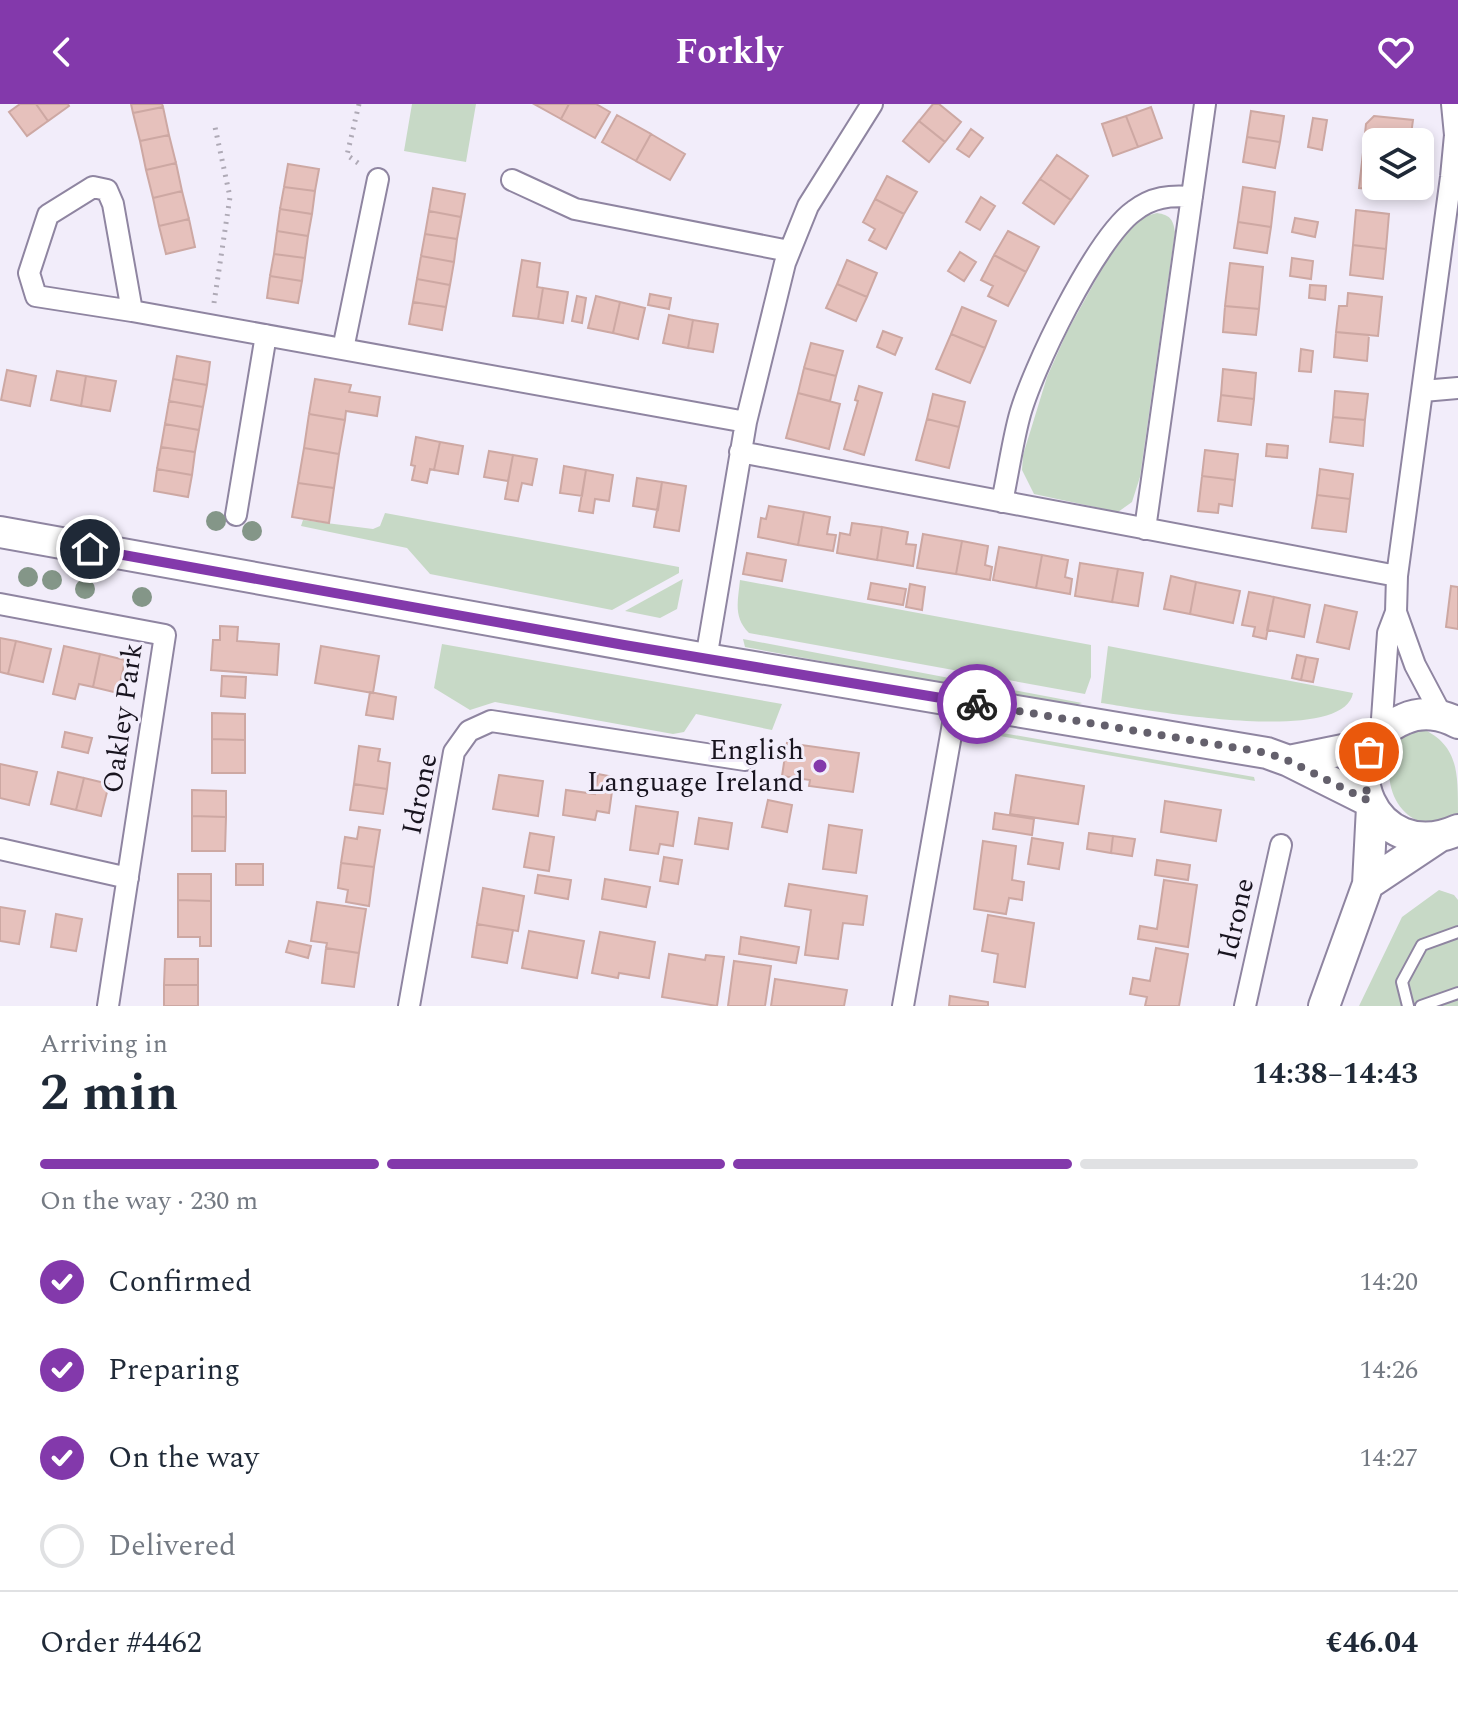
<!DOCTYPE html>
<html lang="en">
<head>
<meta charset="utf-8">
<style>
  body { margin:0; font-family:Spectral,serif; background:#f2f2f3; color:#1f2937; height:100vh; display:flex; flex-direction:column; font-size:30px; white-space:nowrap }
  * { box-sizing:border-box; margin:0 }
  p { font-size:26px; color:#747a83 }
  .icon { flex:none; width:44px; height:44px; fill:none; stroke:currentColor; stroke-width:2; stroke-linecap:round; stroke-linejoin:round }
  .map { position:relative; height:902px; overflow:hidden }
  .details { display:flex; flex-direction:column; background:#fff; flex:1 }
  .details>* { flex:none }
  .tools { position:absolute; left:1362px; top:24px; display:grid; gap:16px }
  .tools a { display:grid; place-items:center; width:72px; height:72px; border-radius:12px; background:#fff; box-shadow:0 4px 12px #0003; font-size:40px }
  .pin { position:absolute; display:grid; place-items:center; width:68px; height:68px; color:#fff; margin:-34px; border:4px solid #fff; border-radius:50%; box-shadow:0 2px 8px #0007 }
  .courier { position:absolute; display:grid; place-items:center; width:80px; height:80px; margin:-40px; border:6px solid #8339ab; border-radius:50%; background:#fff; color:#222; box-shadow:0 2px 10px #0007 }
  .headline em { font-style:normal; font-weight:700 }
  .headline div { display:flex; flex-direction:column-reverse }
  .headline { display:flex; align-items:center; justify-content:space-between; height:136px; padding:0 40px }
  h1 { font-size:52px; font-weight:700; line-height:60px }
  .bar { display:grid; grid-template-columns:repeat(4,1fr); gap:12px 8px; align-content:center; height:96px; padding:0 40px }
  .bar i { height:10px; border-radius:6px; background:#e0e1e3 }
  .bar .selected { background:#8339ab }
  .bar p { grid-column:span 4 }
  .line { display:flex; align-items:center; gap:20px; padding:0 40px; border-top:2px solid #e0e1e3 }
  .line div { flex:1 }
  ol { padding:0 40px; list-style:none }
  li { display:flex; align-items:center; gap:24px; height:88px }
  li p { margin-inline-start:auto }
  li .icon { padding:8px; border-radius:50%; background:#8339ab; color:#fff; stroke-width:4 }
  li:last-child { color:#747a83 }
  li i { width:44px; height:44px; border:4px solid #e0e1e3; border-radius:50% }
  header { display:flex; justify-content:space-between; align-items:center; height:104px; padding:0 40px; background:#8339ab; color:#fff; font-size:36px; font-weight:700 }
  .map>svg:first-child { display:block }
</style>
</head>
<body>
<header><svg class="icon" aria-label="back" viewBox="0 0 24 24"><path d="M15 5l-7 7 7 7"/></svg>Forkly<svg class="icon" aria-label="heart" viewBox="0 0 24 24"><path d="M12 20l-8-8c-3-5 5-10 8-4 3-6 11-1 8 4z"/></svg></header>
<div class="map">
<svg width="1458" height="902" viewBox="0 0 1458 902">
  <rect width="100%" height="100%" fill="#f2edfa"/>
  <path fill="#c7d9c6" d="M412,0H476L466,58L404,47Z
    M1157,109C1170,111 1173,115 1175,128L1140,373L1132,398L1118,408L1034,390L1022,366L1023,351L1047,273L1067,228L1104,161L1127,128L1142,113Z
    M385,409L679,463V469L612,506L430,470L407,444L301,422L303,416L373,425L380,422Z
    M683,475L677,505L660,514L625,507Z
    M740,476L1091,541V573L1085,590L749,529C733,513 738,497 740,476Z
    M743,535L1082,599L1069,603L745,543Z
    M442,540L782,600L772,626L696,610L684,628L673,630L495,598L470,606L434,584Z
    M1108,542L1353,589C1343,643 1143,605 1101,599Z
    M1421,624C1458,641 1458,666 1458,710L1448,720C1440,719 1429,720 1422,718C1381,706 1376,635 1421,624Z
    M997,628L1254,673L1255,677L994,631Z
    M1439,786L1454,791L1458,796V902H1359L1402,813Z"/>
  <path fill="#e6c1bc" stroke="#cda8a3" stroke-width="2" d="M20,0H36L48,17L27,32L9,8Z
    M36,0H68L69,2L48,17Z
    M131,0H162L163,3L133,9Z
    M534,0H569L561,15Z
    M569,0H596L610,8L595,34L561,15Z
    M933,0H939L961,18L945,38L919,17Z
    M163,3L169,31L140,37L133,9Z
    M1151,3L1162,34L1138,43L1126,12Z
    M1251,7L1284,12L1280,38L1247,33Z
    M617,11L651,30L636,57L602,38Z
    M1126,12L1138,43L1113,52L1102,20Z
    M1374,12L1413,16L1410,38H1376V60L1362,58L1366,20Z
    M1313,14L1327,16L1322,46L1308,43Z
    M919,17L945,38L929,58L903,37Z
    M971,25L983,34L969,53L957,45Z
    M651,30L685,50L670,76L636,57Z
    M169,31L176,59L146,66L140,37Z
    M1247,33L1280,38L1275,64L1243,58Z
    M1057,51L1088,72L1071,96L1040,75Z
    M1362,58L1376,60V82H1393L1392,87L1359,84Z
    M176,59L182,87L153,94L146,66Z
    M288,60L319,65L315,87L284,83Z
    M887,72L917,88L904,110L875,95Z
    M1040,75L1071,96L1054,120L1023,99Z
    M284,83L315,87L312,110L280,105Z
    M1243,83L1275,88L1271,123L1238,118Z
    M433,84L465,90L461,113L429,107Z
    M182,87L189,115L159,122L153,94Z
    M981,93L995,102L980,126L966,118Z
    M875,95L904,110L886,145L869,136L875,125L863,118Z
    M280,105L312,110L308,132L277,127Z
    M1356,106L1389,110L1386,145L1353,141Z
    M429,107L461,113L457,135L425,130Z
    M1295,114L1318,118L1315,133L1292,128Z
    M189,115L195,143L166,150L159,122Z
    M1238,118L1271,123L1267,149L1234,144Z
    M277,127L308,132L305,154L274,150Z
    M1008,127L1039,143L1026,168L994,151Z
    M425,130L457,135L454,158L421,152Z
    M1353,141L1386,145L1383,175L1350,171Z
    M960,148L976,158L964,177L948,167Z
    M274,150L305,154L302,177L270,172Z
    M994,151L1026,168L1008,202L988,192L993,182L981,176Z
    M421,152L454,158L450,181L417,175Z
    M1292,154L1313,157L1311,175L1290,172Z
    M522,156L540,159L537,183L543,184L538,215L513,212Z
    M847,156L877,169L867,193L837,180Z
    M1230,159L1263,163L1259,205L1225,202Z
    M270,172L302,177L298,199L267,194Z
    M417,175L450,181L446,203L413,198Z
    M837,180L867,193L856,217L826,204Z
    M1310,181L1326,182L1325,196L1309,194Z
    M543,184L568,188L563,219L538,215Z
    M1348,189L1382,193L1378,232L1336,228L1339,202H1347Z
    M650,190L671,194L669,205L648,201Z
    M577,192L586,194L582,219L572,217Z
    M596,192L620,198L613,229L588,224Z
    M413,198L446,203L442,226L409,220Z
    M620,198L645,204L638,235L613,229Z
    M1225,202L1259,205L1256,231L1223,228Z
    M962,203L996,217L985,244L951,230Z
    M669,211L693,216L688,244L663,239Z
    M693,216L718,220L713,248L688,244Z
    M883,227L902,234L895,251L877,243Z
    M1336,228L1369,231L1367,257L1334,253Z
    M951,230L985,244L970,279L936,265Z
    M811,239L843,247L836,272L804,264Z
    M1301,245L1313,247L1311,268L1299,267Z
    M177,252L210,258L207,281L173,275Z
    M804,264L836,272L830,297L798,289Z
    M1223,265L1256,269L1254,295L1221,291Z
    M7,266L36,272L30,302L1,296Z
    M57,267L86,272L81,302L51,296Z
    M86,272L116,277L110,307L81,302Z
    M173,275L207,281L203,303L169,297Z
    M315,275L351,281L349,288L380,293L377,312L346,307L345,316L309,310Z
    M859,282L882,289L864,351L844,345L858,297L855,296Z
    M1335,287L1368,290L1365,316L1333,313Z
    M798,289L840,300L829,345L786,334Z
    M933,290L965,298L959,323L927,315Z
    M1221,291L1254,295L1251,321L1218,317Z
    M169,297L203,303L199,326L165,320Z
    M309,310L345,316L339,350L304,344Z
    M1333,313L1365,316L1363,342L1330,338Z
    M927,315L959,323L949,364L916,356Z
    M165,320L199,326L195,348L161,343Z
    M416,333L440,338L434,366L430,365L427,379L412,376L415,362L411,361Z
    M440,338L463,342L458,370L434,366Z
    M1267,340L1288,342L1287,354L1266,352Z
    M161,343L195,348L192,371L157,365Z
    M304,344L339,350L334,384L298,379Z
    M1205,346L1238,350L1235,376L1202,372Z
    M489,347L513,351L508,377L484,373Z
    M513,351L537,355L532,381L522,379L518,397L505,395Z
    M564,362L586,366L582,392L560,389Z
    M157,365L192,371L188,393L154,387Z
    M1320,365L1353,370L1350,395L1317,391Z
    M586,366L613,371L609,397L595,395L593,409L579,407Z
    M1202,372L1235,376L1232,402L1219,400L1218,409L1198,407Z
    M637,374L662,378L658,406L633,402Z
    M662,378L686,382L679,427L654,423Z
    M298,379L334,384L329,419L292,413Z
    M1317,391L1350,395L1346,428L1312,424Z
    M769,402L804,408L798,441L758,433L761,414L766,415Z
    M804,408L830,413L827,430L836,431L833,447L798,441Z
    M852,419L882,423L877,456L837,449L840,429L850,431Z
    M882,423L908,428L906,440L916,441L913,462L877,456Z
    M923,430L962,437L956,470L917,464Z
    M962,437L988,442L985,461L992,463L990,476L956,470Z
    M999,443L1042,451L1036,484L993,476Z
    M747,449L786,456L782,477L743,470Z
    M1042,451L1068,456L1065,473L1072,475L1070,490L1036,484Z
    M1080,459L1118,465L1112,498L1075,492Z
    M1118,465L1143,469L1138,502L1112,498Z
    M1171,472L1196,478L1190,510L1164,505Z
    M1196,478L1240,487L1233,519L1190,510Z
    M871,479L906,485L903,501L868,495Z
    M910,480L925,483L922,506L906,503Z
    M1451,482L1458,483V525L1446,523Z
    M1249,488L1274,493L1266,535L1253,532L1255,523L1242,521Z
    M1274,493L1310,501L1304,533L1267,526Z
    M1325,501L1357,508L1349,545L1317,538Z
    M220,522L238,523L237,537L279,540L277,571L211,566L213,536H220Z
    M0,534L16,537L8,570L0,568Z
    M16,537L51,545L43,578L8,570Z
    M64,542L100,550L93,583L79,580L75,595L53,590Z
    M321,542L379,552L373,589L315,579Z
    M100,550L125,556L118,589L93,583Z
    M1297,551L1306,553L1301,576L1292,574Z
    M1306,553L1318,555L1313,578L1301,576Z
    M222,572L246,573L245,594L221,592Z
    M370,588L396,593L393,615L366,611Z
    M212,609L245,610V636L212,635Z
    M65,628L92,634L88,649L62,643Z
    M212,635L245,636V669H212Z
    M787,639L859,649L853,688L809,682L810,676L782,672Z
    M359,642L380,645L378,657L390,659L387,685L354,680Z
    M0,660L37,668L29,701L0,694Z
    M58,668L84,674L76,706L51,700Z
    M598,670L614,673L609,709L597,707L595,716L563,711L566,686L595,690Z
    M499,671L543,677L538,712L493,705Z
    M1016,671L1084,682L1078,720L1010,710Z
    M84,674L109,680L101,712L76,706Z
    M354,680L387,685L383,710L350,706Z
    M192,686L226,687V713L192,712Z
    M768,696L792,701L787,728L762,723Z
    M1165,697L1221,706L1216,737L1161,728Z
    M636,702L678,708L673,742L660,740L658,750L630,746Z
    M995,709L1034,715L1032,731L993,725Z
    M192,712L226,713L225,747H192Z
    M699,714L732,719L728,745L695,740Z
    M829,721L862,726L856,769L823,765Z
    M359,723L380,726L374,763L341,759L345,733L357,735Z
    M530,729L554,733L549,767L524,763Z
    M1089,729L1113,732L1111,749L1087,745Z
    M1113,732L1135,735L1132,752L1111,749Z
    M1032,734L1063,739L1059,765L1028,760Z
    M983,737L1016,742L1012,776L1024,778L1022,796L1009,794L1006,810L974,805Z
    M664,753L682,756L678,780L660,777Z
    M1157,756L1190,761L1188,776L1155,771Z
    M341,759L374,763L369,802L346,798L348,786L338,784Z
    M236,760H263V781H236Z
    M178,770H211V797L178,796Z
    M538,771L571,776L568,795L535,789Z
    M605,775L650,783L646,803L602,795Z
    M1164,776L1197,781L1188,843L1138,835L1140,822L1157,825Z
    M789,780L867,792L863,821L843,819L838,855L805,851L811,806L785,802Z
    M483,784L524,792L518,827L477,820Z
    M178,796L211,797V842H200V833H178Z
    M317,798L366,805L359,849L326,844L327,839L311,837Z
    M0,803L25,807L19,840L0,837Z
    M56,810L82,815L76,847L51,843Z
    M988,811L1034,819L1025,883L994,878L998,850L982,847Z
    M477,820L513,826L507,859L472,853Z
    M529,827L584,837L577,874L522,864Z
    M600,828L655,838L649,874L619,869L618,874L592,869Z
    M741,833L799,843L796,859L739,850Z
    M289,837L311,842L308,854L286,848Z
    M326,844L359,849L354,883L322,879Z
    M1156,844L1188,850L1179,902H1145L1147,893L1130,890L1133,874L1150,877Z
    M669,850L705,856L706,851L724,853L717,902L662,893Z
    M165,855H198V881H164Z
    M734,857L771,862L765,902H728Z
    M775,875L847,886L844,902H771Z
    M164,881H198V902H164Z
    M950,892L988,898V902H949Z"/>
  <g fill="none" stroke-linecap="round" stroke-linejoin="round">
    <g stroke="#8f85a1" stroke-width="14">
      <path id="lane" d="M1408,902L1402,878L1422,841L1458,828
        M1421,902L1458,889"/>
    </g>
    <g stroke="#8f85a1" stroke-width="24">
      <path id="street" d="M512,76L575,105L789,147
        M132,207L113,100L107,86L93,83L48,111L29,169L36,192L132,207L746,318
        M343,245L378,75
        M1423,287L1458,284
        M740,348L1397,472
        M1002,398C1008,370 1012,341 1019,314C1031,267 1096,134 1134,107C1152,93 1170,91 1192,93
        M236,411L266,231
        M1145,425L1205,0
        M0,500L165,531L108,902
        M1396,508L1415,561L1442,612
        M706,555L746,318L785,159L808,102L872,0
        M1381,629L1388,529L1396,508L1397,472L1451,73L1455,31L1452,0
        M0,745L128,774
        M409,902L454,648L469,627L491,617L745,656
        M903,902L957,597
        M1245,902L1281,741"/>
    </g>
    <g stroke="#8f85a1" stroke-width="34">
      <path id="secondary" d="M0,428L706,555L1267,649L1289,657L1369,697
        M1458,619C1442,610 1422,607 1404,615C1325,648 1374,764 1458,726
        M1289,657L1348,645L1378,634
        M1368,780L1437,734
        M1324,902L1368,780L1372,703"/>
    </g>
    <path stroke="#afaab6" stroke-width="5" stroke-dasharray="2 6" stroke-linecap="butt" d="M359,0L347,51L362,62
      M214,199L230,93L215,23"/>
    <use href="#lane" stroke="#fff" stroke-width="10"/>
    <use href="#street" stroke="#fff" stroke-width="20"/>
    <use href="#secondary" stroke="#fff" stroke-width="30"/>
  </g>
  <g fill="#849688">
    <circle cx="216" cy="417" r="10"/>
    <circle cx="252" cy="427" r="10"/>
    <circle cx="28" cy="473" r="10"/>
    <circle cx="52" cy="476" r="10"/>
    <circle cx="85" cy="485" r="10"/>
    <circle cx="142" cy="493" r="10"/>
  </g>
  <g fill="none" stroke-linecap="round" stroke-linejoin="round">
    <path stroke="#64606c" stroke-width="8" stroke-dasharray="0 14.4" d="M977,600L1267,649L1289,657L1369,697C1364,679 1364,666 1369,648"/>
    <path stroke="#8339ab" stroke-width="10" d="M90,445L624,541L977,600"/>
  </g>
  <circle fill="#8339ab" stroke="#f2edfa" stroke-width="3" cx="820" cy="662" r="8"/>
  <g text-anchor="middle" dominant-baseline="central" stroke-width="6" stroke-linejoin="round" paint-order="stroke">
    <g font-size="28" fill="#18141f" stroke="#f2edfa">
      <text transform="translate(123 614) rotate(-82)">Oakley Park</text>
      <text transform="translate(420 690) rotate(-78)">Idrone</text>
      <text transform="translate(1236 815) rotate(-77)">Idrone</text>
    </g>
    <g font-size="28" fill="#18141f" stroke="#f2edfa" text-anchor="end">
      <text x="804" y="646">English<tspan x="804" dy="32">Language Ireland</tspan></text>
    </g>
  </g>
</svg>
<div class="tools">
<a><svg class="icon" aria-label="layers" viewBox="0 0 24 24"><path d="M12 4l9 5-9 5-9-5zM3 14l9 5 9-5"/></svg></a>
</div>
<div class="pin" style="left:1369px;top:648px;background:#ea580c"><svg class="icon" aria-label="bag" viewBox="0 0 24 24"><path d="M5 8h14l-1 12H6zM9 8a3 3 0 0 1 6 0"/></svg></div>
<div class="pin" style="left:90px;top:445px;background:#1f2937"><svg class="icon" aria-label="home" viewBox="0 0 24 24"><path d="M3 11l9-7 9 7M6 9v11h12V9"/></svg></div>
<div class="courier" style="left:977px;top:600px"><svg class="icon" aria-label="bike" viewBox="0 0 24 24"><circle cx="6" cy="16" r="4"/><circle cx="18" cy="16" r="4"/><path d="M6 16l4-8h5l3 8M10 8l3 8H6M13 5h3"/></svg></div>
</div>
<section class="details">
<div class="headline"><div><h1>2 min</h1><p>Arriving in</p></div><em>14:38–14:43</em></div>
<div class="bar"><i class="selected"></i><i class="selected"></i><i class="selected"></i><i></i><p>On the way · 230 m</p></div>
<ol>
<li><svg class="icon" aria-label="check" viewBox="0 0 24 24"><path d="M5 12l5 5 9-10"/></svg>Confirmed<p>14:20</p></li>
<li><svg class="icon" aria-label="check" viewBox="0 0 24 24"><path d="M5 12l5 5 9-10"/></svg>Preparing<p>14:26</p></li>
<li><svg class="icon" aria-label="check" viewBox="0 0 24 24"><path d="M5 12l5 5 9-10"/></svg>On the way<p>14:27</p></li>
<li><i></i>Delivered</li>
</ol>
<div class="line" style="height:104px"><div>Order #4462</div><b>€46.04</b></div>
</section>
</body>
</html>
